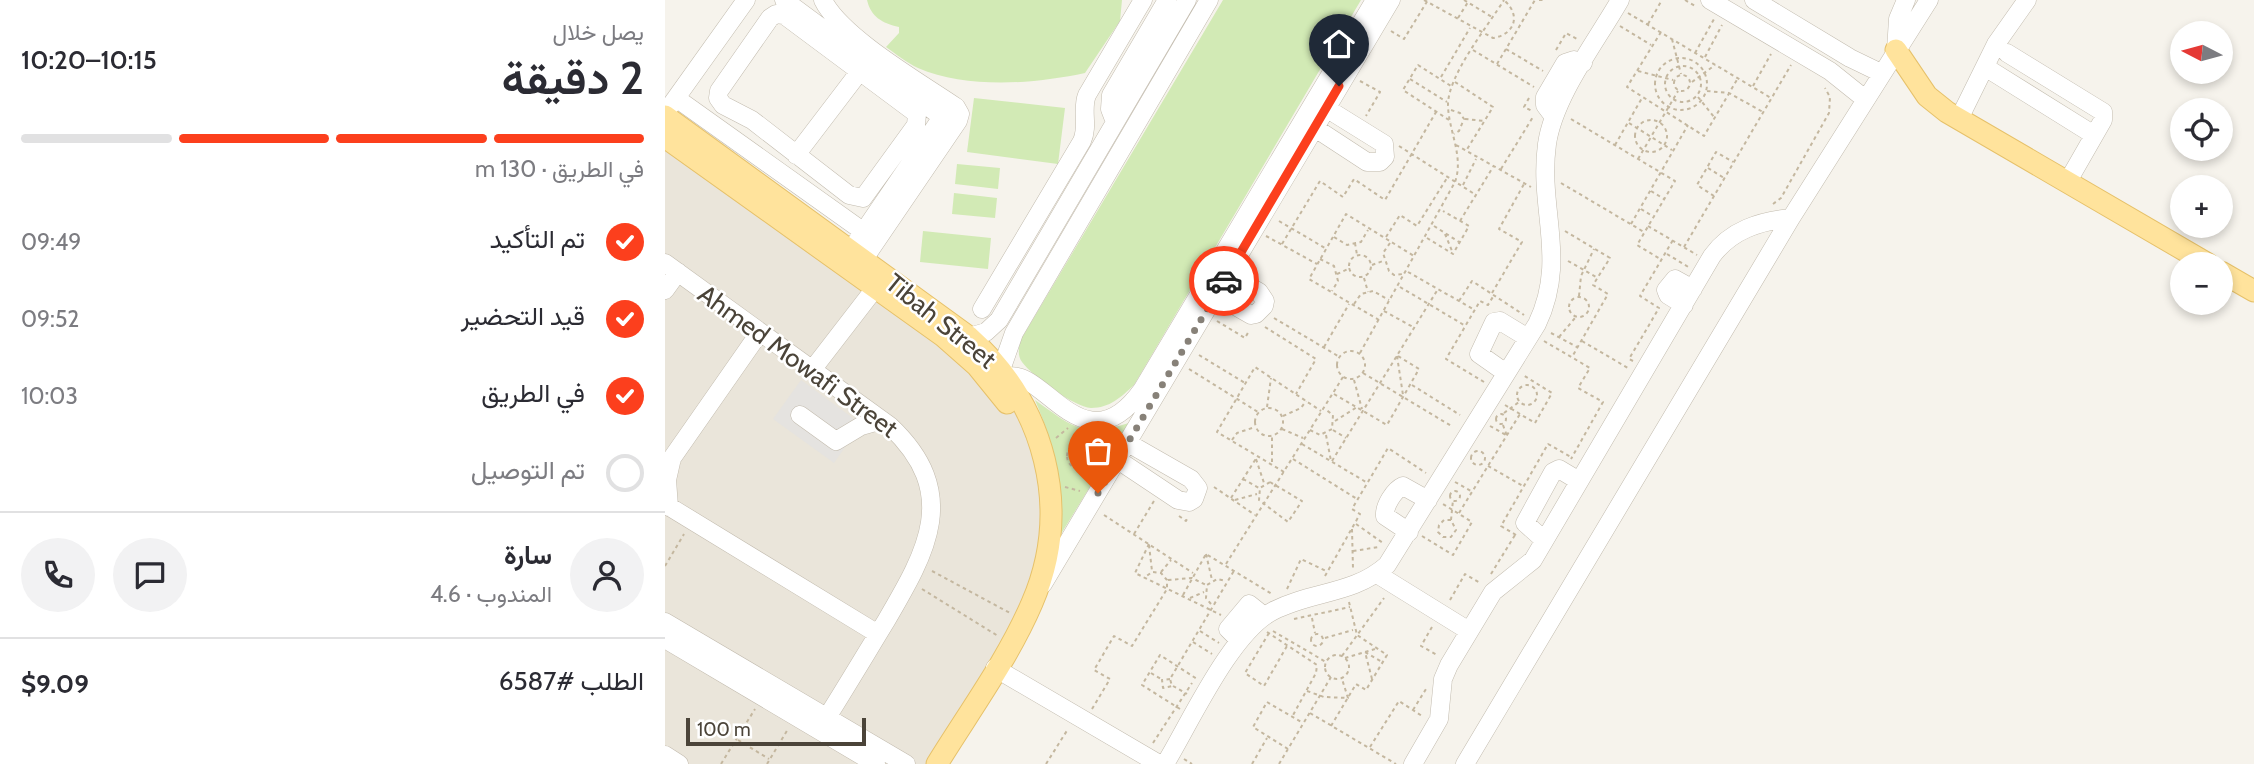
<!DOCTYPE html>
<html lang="ar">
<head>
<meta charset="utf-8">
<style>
  body { margin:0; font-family:Cabin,Vazirmatn,sans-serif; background:#f2f2f3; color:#2b2b33; direction:rtl; height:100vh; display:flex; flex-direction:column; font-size:26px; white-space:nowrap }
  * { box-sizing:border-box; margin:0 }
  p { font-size:23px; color:#7c7c81 }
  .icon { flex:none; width:38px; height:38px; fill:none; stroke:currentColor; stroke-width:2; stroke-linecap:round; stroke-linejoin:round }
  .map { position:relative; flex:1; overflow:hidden; direction:ltr }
  .drawer { display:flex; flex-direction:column; background:#fff; width:665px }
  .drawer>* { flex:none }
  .needle { width:46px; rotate:276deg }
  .buttons { position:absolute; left:1505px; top:21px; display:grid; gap:14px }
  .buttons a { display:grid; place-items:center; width:63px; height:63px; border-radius:50%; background:#fff; box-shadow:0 4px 10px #0003; font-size:35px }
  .scale { position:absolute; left:21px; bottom:18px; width:180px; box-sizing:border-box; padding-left:7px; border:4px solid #4b4439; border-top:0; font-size:19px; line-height:24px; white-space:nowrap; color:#4b4439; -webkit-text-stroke:5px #fff; paint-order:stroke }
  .pin { position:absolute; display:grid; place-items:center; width:60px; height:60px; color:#fff; margin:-72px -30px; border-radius:50% 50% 50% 0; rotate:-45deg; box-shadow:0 0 7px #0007 }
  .pin .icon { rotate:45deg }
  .courier { position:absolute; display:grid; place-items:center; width:70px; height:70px; margin:-35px; border:5px solid #fc3f1d; border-radius:50%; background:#fff; color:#222; box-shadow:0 2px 9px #0007 }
  .head em { font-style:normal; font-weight:600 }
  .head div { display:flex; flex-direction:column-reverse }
  .head { display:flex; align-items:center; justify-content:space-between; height:119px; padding:0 21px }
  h1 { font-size:46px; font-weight:600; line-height:52px }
  .bar { display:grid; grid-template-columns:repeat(4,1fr); gap:10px 7px; align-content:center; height:84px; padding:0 21px }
  .bar i { height:9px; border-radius:5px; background:#e1e1e2 }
  .bar .current { background:#fc3f1d }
  .bar p { grid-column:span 4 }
  .line { display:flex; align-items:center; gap:18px; padding:0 21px; border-top:2px solid #e1e1e2 }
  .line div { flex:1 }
  .round { display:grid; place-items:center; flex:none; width:74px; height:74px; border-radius:37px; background:#f2f2f3 }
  ol { padding:0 21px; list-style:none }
  li { display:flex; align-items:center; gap:21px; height:77px }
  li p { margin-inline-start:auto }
  li .icon { padding:7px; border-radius:50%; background:#fc3f1d; color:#fff; stroke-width:4 }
  li:last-child { color:#7c7c81 }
  li i { width:38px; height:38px; border:4px solid #e1e1e2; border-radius:50% }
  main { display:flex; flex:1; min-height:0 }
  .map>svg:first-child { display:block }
</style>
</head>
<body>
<main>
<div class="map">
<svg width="1589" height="764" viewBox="0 0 1589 764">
  <rect width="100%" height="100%" fill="#f6f3ec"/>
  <path fill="#eae5da" d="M0,100L299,323L376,434L384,589L277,764H0Z"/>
  <path fill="#d2eab5" d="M202,0H457L455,21L420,73C369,84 302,89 253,68C242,63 231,54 221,47L234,33V27C217,23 206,17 202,0Z
    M558,0H696L469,385C456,397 445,408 426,408C409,407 367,376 357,362C352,355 354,348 355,341Z
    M309,98L400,108L393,164L302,152Z
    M292,164L335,168L333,189L290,184Z
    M289,193L332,198L330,218L287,214Z
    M258,231L326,238L323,269L255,262Z
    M370,400C408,427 417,438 464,423L396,534C396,480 391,450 370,400Z"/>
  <path fill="#e5e3e0" d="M136,380L196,424L169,463L108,419Z"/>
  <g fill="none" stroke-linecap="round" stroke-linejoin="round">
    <g stroke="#c2bbae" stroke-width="19">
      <path id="minor" d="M119,0L277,117L186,250
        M158,0C176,37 256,83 291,107L295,114L293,121L199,259
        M1045,0L1165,71L1200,99
        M1089,0L1185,58L1216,73
        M111,14L119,15L252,114L251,125L198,198L184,195L87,120L58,105L53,98L54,91L105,18Z
        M1231,50L1233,19L1241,0
        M1342,53L1438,112V120L1403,181
        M1320,67L1429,135
        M11,98L199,232
        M6,105L81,0
        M889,117L880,105V97L900,63L909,60L918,63
        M1294,119L1331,44L1362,0
        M450,122L445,109L446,95L502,0
        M650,128L702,162H715L720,157L719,144L661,108
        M131,155L195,71
        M0,263L225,426C296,493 262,551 221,621C199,657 177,694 154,730
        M0,290L13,272
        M551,295L586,315L591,314L599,306L600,301L594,292L563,274
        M1019,305L1003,295L1001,290L1010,279L1028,289
        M317,309L417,141C424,125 416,110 422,95L478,0
        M304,337L321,332L334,320L522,0
        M147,370L218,278
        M336,370L349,333L544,0
        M841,373L814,354L829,322L835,321L863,338
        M342,377C378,366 419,471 477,390L710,0
        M135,415L171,441L196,426L217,420
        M453,460L513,500L524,502L529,499L533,488L526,479L463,443
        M0,504L213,634
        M4,507L2,480L7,458L95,332
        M744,532L720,516C719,506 729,490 738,486L763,500
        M879,540L860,523L888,472L894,469L914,481
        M712,574L804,631
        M378,584L726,0
        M0,622L241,764
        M0,639L211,764
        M574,640L563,629L584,604L599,616
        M330,668L494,764
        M0,755L14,764
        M500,764C525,723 566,632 608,611C646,591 688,595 722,565L872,324C903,259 873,210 882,144C889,96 931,42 955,0
        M748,764L774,719L778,679L784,665L828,592L868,560L1047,256C1066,230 1095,221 1126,218
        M800,764L1126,218L1264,0"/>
    </g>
    <g stroke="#e6c16a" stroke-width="23">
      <path id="major" d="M1231,50L1262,96L1282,112L1543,264
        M0,116L304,337C380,405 408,508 367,603C343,659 304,712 272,764
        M0,137L278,336L312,366L342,403
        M1556,272L1589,291"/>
    </g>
    <path stroke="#c4b79f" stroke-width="2" stroke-dasharray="3.5 3.5" stroke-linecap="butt" d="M759,0L828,38C848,35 857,17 840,1
      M799,0L827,17
      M874,0H878
      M1020,0L1032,7
      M963,13L1106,98
      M793,18L803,2
      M983,24L997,0
      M955,26L986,45
      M726,31L739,39L763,0
      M996,32L962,87L1039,136L1073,78
      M1007,39L1016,74
      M841,49L878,71
      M808,50L869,87
      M891,50L901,33L912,39
      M1030,53L1049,19
      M1040,57L1057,25
      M990 84a26 26 0 1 1 52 0a26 26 0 1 1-52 0Z
      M832,64L870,0
      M1000 84a18 18 0 1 1 36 0a18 18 0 1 1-36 0Z
      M973,71L1008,80
      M1009 83a8 8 0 1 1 16 0a8 8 0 1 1-16 0Z
      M776,77L805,28
      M745,79L782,102
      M695,81L715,92L701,116
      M790,82L828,107L801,151
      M1027,82L1050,65
      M1088,86L1106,54
      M1042,91L1064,93L1098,112
      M1033,97L1049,117
      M864,98L859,107L867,111
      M786,110L795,113L799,119L794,131L789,134
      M800,119L819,121
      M906,119L1010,181L972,245L997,260
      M784,120L738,90L753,65L786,86
      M970 136a16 16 0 1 1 32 0a16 16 0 1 1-32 0Z
      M964,123L1007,150
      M791,145L866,187
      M950,145L977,98
      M734,146L811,195
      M973,159L1013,91
      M1043,168L1059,178
      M836,169L868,117
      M896,183L979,232
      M798,185L811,159
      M986,191L999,199
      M1049,196L1032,185L1051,152L1068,162
      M1108,204L1116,198L1164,113L1165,97L1160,88
      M976,209L989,217
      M614,221L660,248
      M795,221L828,167
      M966,224L1023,125
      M769,226L794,242
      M983,226L1032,255
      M900,231L945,258L928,285L943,294L907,357
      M780,234L787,251
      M601,236L652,264
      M669,237L682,245L696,242L703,230
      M721,237L735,215L752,226L782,178
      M762,238L788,254L804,226L778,211
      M690,243L692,255
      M725,243L718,253L724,271L729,275L738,274
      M617,244L655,181L678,197L689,179L720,200L771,112
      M1019,247L1126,65
      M1002,254L1025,268
      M684 266a11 11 0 1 1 22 0a11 11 0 1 1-22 0Z
      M655,259L669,266L673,281L667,291
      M903,261L933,278
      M707,265L718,261
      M743,272L808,309
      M672,274L683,269
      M699,278L703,292
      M735,287L799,325
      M827,293L857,242L834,229L859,184
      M914,296L916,276L929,249
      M904 307a10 10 0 1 1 20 0a10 10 0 1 1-20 0Z
      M794,301L807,281L859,315
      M689,304L696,294L708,291L724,300
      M719,311L748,327
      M609,318L673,356
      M714,320L644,279L681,214L749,256
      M552,321L580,338L584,331
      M600,327L651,359L631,394
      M886,333L912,347
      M894,337L910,318
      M879,341L925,368L913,388L938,402L906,459
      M917,341L963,368
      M659,347L684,304
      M672 365a14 14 0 1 1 28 0a14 14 0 1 1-28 0Z
      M695,353L790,182C799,157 784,132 783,106C782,76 823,26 839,0
      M534,355L580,383
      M732,356L738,395
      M968,361L964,359L994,308L975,296L1008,240
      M524,369L593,412
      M698,373L788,427
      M689,380L697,409
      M819,382L781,359L815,301L823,305L829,295
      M747,385L795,415
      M852 395a10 10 0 1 1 20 0a10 10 0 1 1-20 0Z
      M669,394L722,425L754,369L733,356
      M840,405L870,423L887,393L858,375
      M602,407L606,378
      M590 422a14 14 0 1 1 28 0a14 14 0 1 1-28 0Z
      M839,413L854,402
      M831 419a5 5 0 1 1 10 0a5 5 0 1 1-10 0Z
      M618,416L636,408L641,401
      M670,421L692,407
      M838,425L842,436
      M825,426L841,435
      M617,429L638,438
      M645,430L655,435L667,429L668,415L660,409
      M668,430L681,438
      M661,435L666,461
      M391,438L403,428
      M567,440L572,433L590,427
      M402 456a13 13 0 1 1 26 0a13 13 0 1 1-26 0Z
      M637,444L701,482
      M806 458a7 7 0 1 1 14 0a7 7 0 1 1-14 0Z
      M591,459L599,483
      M628,459L692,499
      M667,461L773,289
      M607,462V436
      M823,466L858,486
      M619,472L552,432L590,367L656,411
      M578,479L594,488
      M605,482L637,501L623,522L594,500L595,488Z
      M790,482L806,491
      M400,487L415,491
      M549,487L590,515
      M785 496a5 5 0 1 1 10 0a5 5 0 1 1-10 0Z
      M566,498L592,457
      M570,500L592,494
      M794,513L855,414
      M439,515L528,573
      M514,516L521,521L523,517
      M786,520H779L774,525L773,532L778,537H786L791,530L786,520L788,500
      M691,524L718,543
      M687,529L688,569
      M469,534L489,501
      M851,535L836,526L883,444L906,457
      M757,536L788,555L807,522L778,504
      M484,544L470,573L556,615
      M484,545L487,571
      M688,551L714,547
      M541,554L547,580
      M561,564L678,377
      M0,566L19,534
      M267,571L345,613
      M496,572L506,560
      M826,574L850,535
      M660,576L695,514L687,509L723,448L761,473
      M503,580L527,578L541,585
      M257,589L333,636
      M622,589L636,559L661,571
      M518,595L541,554L607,594
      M525,598L539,592
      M785,600L800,574L815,583
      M546,604L541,598L542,585L552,579L561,581
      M647,618L650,633
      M629,619L685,607
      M767,627L756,646L772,655
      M535,631L554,643
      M608,631L661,662
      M602,632L652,665L651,673L627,717
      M604,633L580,673L599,686L622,646
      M646 640a6 6 0 1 1 12 0a6 6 0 1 1-12 0Z
      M660,638L688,630
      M528,642L547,654
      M660 667a12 12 0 1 1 24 0a12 12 0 1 1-24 0Z
      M677,656L719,598
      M680,658L710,649
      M486,673L496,679
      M505,679L497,680L498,688L507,686L505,679L570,569
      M707,679L700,652L717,662
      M508,686L522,694
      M642,691L659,697L683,698L677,679
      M427,709L445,679L429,670L449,636L467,646L502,589V580L496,573L487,572L479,578
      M515,709L477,685L495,655L532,679
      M748,710L761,689
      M645,713L731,764
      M666,726L691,684L701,690L722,655L692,635L684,602
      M73,740L104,759
      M488,743L527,683
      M705,747L734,701L757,716
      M623,749L588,727L602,702L638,723
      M519,759L527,764
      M56,764L90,709
      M102,764L123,729
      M381,764L403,729
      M587,764L602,738
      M614,764L666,677"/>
    <use href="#minor" stroke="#fff" stroke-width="18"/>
    <use href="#major" stroke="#ffe39c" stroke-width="21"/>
  </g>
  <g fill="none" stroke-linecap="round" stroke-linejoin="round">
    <path stroke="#878178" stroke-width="7" stroke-dasharray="0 12.6" d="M433,493L559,281"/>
    <path stroke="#fc3f1d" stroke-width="9" d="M559,281L674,86"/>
  </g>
  <g text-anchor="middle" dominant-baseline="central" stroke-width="5" stroke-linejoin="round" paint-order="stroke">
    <g font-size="26" fill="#4b4439" stroke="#fff">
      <text transform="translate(276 321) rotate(39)">Tibah Street</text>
      <text transform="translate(133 361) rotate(36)">Ahmed Mowafi Street</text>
    </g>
  </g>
</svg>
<div class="buttons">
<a><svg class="needle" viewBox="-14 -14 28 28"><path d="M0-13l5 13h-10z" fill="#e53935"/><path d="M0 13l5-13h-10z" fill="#7c7c81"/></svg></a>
<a><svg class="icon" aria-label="locate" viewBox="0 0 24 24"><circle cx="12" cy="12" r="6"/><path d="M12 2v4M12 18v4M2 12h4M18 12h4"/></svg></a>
<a>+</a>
<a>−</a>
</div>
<div class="scale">100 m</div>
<div class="pin" style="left:433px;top:493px;background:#ea580c"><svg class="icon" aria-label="bag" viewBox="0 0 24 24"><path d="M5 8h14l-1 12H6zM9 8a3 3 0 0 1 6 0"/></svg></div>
<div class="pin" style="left:674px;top:86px;background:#1f2937"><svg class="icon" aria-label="home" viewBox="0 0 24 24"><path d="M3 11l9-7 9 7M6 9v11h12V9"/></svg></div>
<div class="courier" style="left:559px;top:281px"><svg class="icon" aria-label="car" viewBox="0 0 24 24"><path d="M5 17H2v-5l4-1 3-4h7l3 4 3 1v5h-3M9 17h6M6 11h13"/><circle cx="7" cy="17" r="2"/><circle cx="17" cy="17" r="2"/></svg></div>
</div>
<section class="drawer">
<div class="head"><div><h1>2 دقيقة</h1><p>يصل خلال</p></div><em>10:15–10:20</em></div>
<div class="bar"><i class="current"></i><i class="current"></i><i class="current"></i><i></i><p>في الطريق · 130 m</p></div>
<ol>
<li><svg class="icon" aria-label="check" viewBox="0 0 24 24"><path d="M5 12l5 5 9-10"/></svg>تم التأكيد<p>09:49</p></li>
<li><svg class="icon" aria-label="check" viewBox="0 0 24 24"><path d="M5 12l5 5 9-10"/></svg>قيد التحضير<p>09:52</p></li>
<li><svg class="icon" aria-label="check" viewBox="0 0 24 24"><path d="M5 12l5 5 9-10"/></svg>في الطريق<p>10:03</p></li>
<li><i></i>تم التوصيل</li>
</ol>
<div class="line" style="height:126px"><a class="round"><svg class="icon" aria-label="person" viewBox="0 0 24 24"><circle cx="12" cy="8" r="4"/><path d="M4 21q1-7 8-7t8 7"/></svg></a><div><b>سارة</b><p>المندوب · 4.6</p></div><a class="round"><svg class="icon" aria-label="chat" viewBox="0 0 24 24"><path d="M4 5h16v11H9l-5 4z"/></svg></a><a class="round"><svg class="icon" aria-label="phone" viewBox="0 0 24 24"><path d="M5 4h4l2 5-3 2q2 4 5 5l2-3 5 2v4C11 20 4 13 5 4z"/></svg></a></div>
<div class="line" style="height:91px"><div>الطلب #6587</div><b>$9.09</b></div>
</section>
</main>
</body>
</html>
